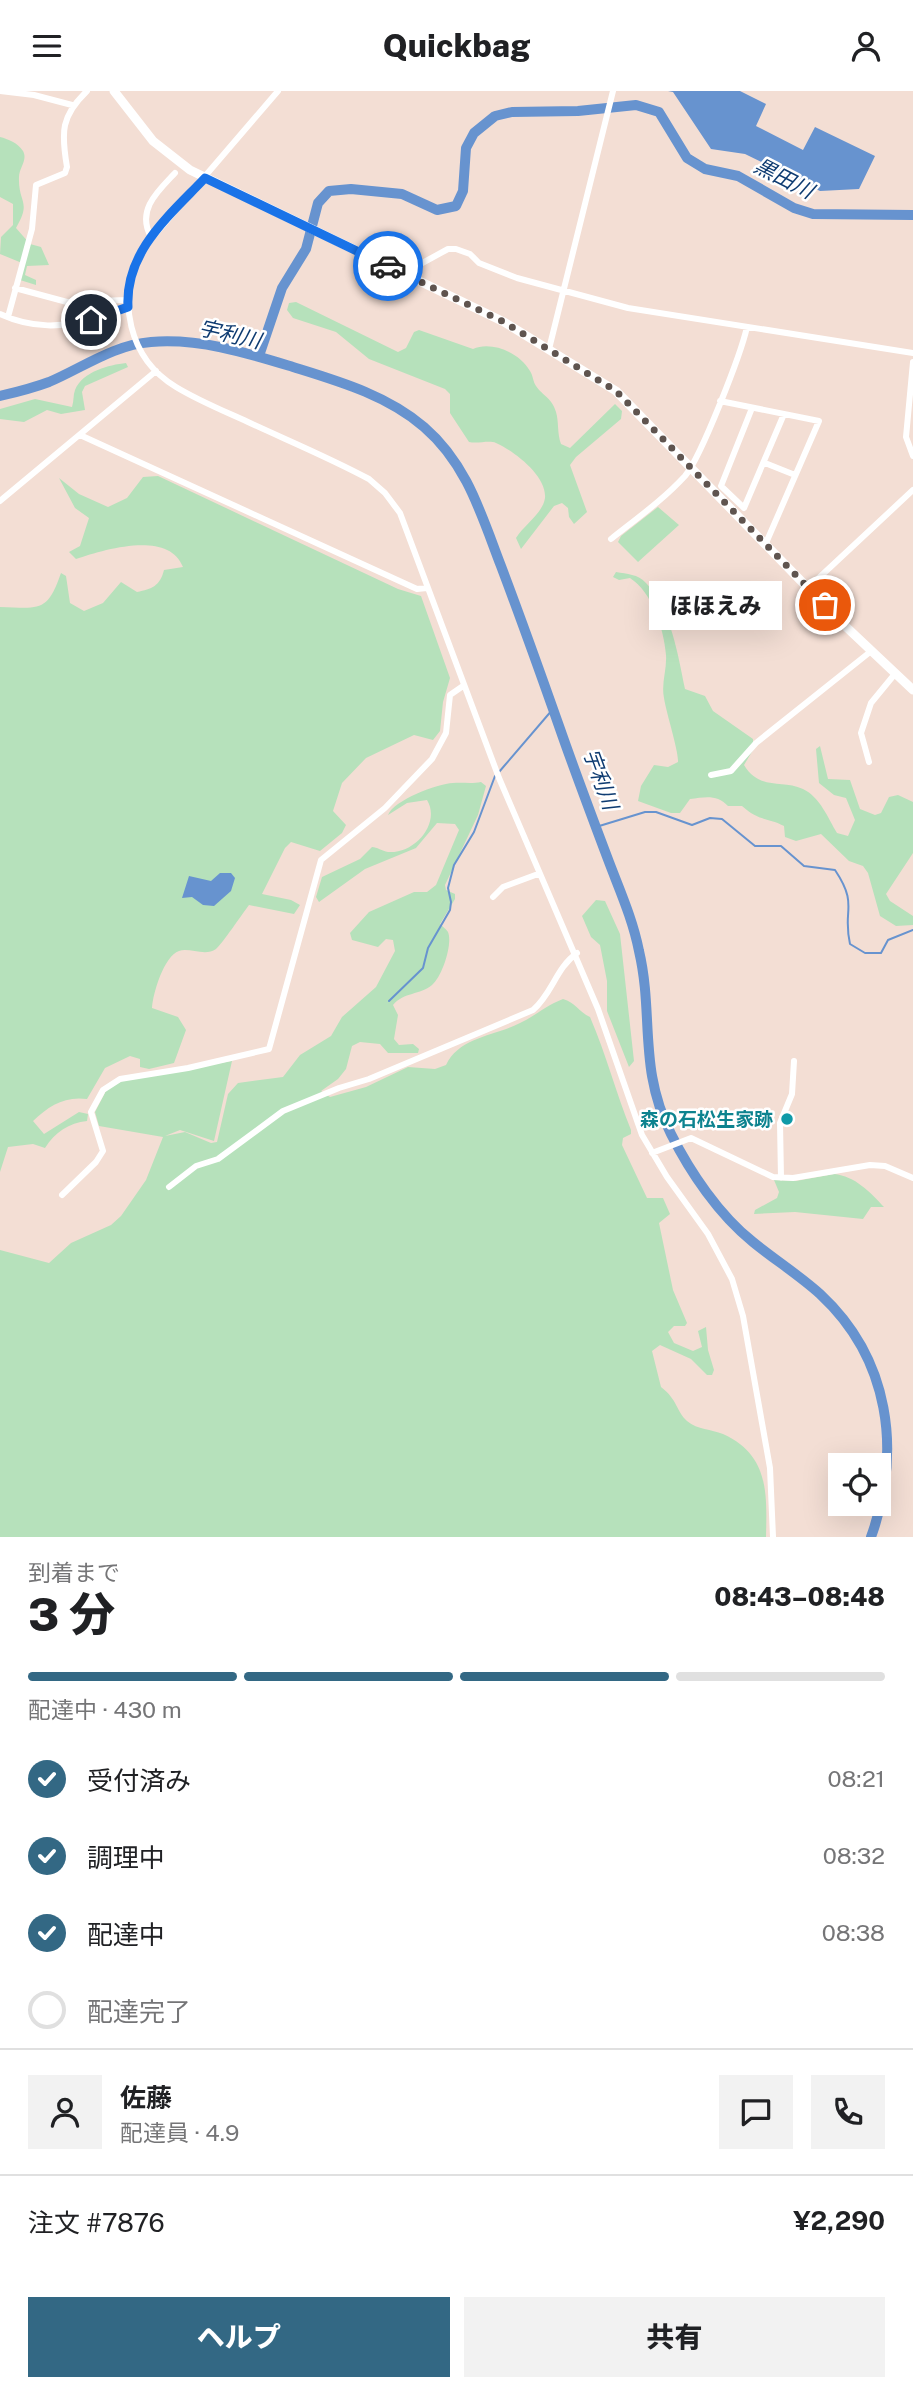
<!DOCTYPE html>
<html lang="ja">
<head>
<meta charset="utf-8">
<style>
  body { margin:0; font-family:"Public Sans","Noto Sans JP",sans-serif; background:#f2f2f2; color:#202124; height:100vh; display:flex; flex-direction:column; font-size:26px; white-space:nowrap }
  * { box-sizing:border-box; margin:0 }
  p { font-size:23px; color:#757577 }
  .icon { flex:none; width:38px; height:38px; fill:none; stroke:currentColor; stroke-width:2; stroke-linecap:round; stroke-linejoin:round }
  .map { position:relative; height:1446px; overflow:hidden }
  .panel { display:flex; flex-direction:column; background:#fff; flex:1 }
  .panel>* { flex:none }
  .controls { position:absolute; left:828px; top:1362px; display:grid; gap:14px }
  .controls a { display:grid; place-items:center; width:63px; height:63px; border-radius:0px; background:#fff; box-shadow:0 7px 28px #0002; font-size:35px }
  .pin { position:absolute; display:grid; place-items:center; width:60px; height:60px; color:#fff; margin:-30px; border:4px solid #fff; border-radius:50%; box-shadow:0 2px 7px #0007 }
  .courier { position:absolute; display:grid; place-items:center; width:70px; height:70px; margin:-35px; border:5px solid #1a73e8; border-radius:50%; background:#fff; color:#222; box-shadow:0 2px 9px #0007 }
  .bubble { position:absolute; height:49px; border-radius:0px; background:#fff; box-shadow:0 7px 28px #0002; font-size:23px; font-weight:800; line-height:49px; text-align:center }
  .head em { font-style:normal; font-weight:800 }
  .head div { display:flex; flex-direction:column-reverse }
  .head { display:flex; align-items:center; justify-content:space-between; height:119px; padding:0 28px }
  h1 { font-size:46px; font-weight:800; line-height:52px }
  .bar { display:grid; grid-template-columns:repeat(4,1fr); gap:10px 7px; align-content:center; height:84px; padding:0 28px }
  .bar i { height:9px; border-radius:5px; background:#e0e0e0 }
  .bar .active { background:#336884 }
  .bar p { grid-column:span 4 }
  .line { display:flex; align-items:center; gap:18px; padding:0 28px; border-top:2px solid #e0e0e0 }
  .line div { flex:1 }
  .round { display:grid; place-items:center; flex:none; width:74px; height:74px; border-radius:0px; background:#f2f2f2 }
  ol { padding:0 28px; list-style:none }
  li { display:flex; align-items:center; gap:21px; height:77px }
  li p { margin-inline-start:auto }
  li .icon { padding:7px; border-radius:50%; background:#336884; color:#fff; stroke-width:4 }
  li:last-child { color:#757577 }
  li i { width:38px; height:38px; border:4px solid #e0e0e0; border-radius:50% }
  .action { display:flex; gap:14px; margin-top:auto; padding:14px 28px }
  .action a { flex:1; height:80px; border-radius:0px; background:#336884; color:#fff; font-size:28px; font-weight:800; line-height:80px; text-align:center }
  .action a+a { background:#f2f2f2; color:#202124 }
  header { display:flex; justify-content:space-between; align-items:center; height:91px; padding:0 28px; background:#fff; font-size:32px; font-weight:800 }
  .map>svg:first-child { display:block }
</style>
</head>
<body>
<header><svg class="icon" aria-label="menu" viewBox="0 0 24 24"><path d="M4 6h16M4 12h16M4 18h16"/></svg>Quickbag<svg class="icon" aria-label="person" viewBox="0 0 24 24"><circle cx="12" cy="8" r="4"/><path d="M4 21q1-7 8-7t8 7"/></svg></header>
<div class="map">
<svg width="913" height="1446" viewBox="0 0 913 1446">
  <rect width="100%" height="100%" fill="#f3ded4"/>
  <path fill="#b6e1bb" d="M0,46C8,48 18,52 23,60C28,69 19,77 19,86C18,112 32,110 16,137L30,153L41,156L49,174L27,175L25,184L36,189V194L20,189L22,172L0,163L1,146L13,134V113L0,106Z
    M296,211L398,261L406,257L414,241L419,239L473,258C491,250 519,261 530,280C533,284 533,291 536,295C543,305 552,307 556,321C559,331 557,342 561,353L570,357L615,313L622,320L621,328L576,366L570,374L587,421L574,433L569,426L568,417L562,412L554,415L521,458L516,447C524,434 543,422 545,407C547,385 514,360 496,352C489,349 478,353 469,351L450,322V303L445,298L369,268L336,241L293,227L287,219L289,212Z
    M126,272L128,276L85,295L82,301L85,319L61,323L47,319L24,331L0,328V318L35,308L72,316C74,310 73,304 75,299C83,280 109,274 126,272Z
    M158,385L398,498L421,505L450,587L443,611L440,640L433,649L414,644L366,667L342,692L333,720L346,734L342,742L320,760L291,751L285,757L262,803L291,809L300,814L294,823L249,814C243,822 222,853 216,858C205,866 189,856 179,860C164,865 153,902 152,917L178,926L186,939L174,972L149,978L140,976V968L130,965L105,977L87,1008C64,1005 49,1015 33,1030L44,1043L79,1021L88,1023L87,1030C69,1032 55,1041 45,1057L33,1053L8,1056L0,1081V516C40,517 47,522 61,482L66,485L70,512L84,520L103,512L121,491L137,501C152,498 160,495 164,479L183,476C169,439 105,458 76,468L69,461L80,455L89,427L75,417L59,387L79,403L108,416L127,407L143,386Z
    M658,416L679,434L638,471L618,451L621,445Z
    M616,481C627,483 638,483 646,492C671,518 678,564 685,598L705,605L713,620L753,648V659L744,674C760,700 781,688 803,698C820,706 828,727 837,742L848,745L855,729L846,707L834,704L819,692L816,658L820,655L828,688L850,689L860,718L875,724L881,722L889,706L898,704L913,711V762L886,803L890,810L913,825V834L896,835L880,825L868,782L863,775L849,770L821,743L796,750L785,746L784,735C767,726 760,731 742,715H728C717,703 705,706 690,708L680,722H671L638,710L641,695L654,674L668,676L678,671C679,661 666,621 664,607C661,592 667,579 666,564C664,538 652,501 630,487L619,489L613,486Z
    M481,691L486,695L478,724L445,794L446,799L455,803V808L440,833C441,834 448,840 448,841C453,853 442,886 432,894C420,904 404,901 393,914L398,924L394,948L399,954L413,953L419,958L418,962H388L380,953L360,951L352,955L346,978L338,988L321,1000L330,1006L366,996L408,976L435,978L446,974C459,946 495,945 520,932C535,925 547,914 563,908C575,911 579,921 590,926C606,963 616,1002 631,1039V1043L623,1047L622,1054L647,1107H663L670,1123L659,1132L673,1199L687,1232L685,1235H674L668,1241L674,1252L693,1260L702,1256L698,1240L706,1236L708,1259L714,1279L712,1284H707L691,1268L660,1254L652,1260L661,1296C678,1309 676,1320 687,1330C698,1339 711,1338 723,1343C769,1364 767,1402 766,1446H0V1159L49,1172L71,1152L111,1134L121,1125L146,1089L163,1046L99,1035L95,1021L107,998L128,987L232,970L214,1050L180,1039L165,1045L185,1041L211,1052L217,1051L228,1003L238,992L283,986L300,964L331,945L342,926L376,896L395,860L393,849L386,848L378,856L352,849L350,842L369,821L414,801H427L436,794L459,739L455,733L437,732L416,757L365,778L319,811L316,806L322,786L360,768L372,756C377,756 382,760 388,761C415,763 441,732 427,709L407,712L388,724C394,709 437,693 453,692C462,691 471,693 481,691Z
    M596,809L605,810L620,843L634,970L629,976L607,920V890L600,854L591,846L582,825Z
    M834,1083C855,1085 870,1101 884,1116H871L863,1128L795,1121L754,1123L755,1119L777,1107L779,1101L774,1089L796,1090Z"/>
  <path fill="#6793cf" d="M668,0H740L766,13L756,35L803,59L815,36L875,65L859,98L820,100L745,63L711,58L673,1Z
    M220,782H231L235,787L231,800L214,815L203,814L192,806L182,807L189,785L211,790Z"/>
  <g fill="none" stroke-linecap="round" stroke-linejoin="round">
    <path stroke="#6793cf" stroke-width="2" d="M499,681L553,618
      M596,736L645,721H656L692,734L710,727L722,728L755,755H781L804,775L835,779C859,815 842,818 850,853L865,862H881L888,849L913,839
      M389,910L423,877L428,857L450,819L451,811L448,797L454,774L474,741L495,685"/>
    <path stroke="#6793cf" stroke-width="10" d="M259,265L282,197L306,158L318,112L329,100L351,98L402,103L437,119L456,115L463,100L466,57L474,42L495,25L512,21L578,20L636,14L659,21L687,67L705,78L738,85L794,117L813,123L913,124
      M0,305C17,301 33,297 49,291C84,276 113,254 151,251C200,247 247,262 293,276C338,290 387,304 424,336C467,373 481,423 501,475C521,528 540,581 559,635C575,681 592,726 609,771C620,800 633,829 639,860C654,924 638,978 671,1043C690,1081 719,1124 753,1151C775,1169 799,1184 820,1203C890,1268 902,1360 871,1446"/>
    <path stroke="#fff" stroke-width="6" d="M0,0L34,4L72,14
      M278,0L140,161C117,209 128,267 176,296C199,310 224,320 248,331C289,350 330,367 369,388L385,402L400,422L499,687L598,918L642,1044L667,1086L708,1143L732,1188L743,1225L770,1377L773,1446
      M151,146C136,119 158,100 175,82
      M404,182L448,158H456L470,163L479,172L517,187L628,217L913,262
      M15,197L67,211L127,209
      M0,223C32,238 63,237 97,227C107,224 117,218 128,216
      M8,226L32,138L36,94L65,82L67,76C61,41 61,25 87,0
      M549,258L613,0
      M913,271L906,346L913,365
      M720,310L819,330L766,452
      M752,317L721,395L744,417L784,323
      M80,344L417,498L427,497
      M765,372L795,384
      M0,410L156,280
      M611,448C636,428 663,409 685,385C701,366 741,263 747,236
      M808,497L913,399
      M869,671L861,642L871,612L894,584
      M711,684L731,680L756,652L870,561
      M493,806L503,796L538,783
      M652,1062L691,1047L773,1086L793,1087L870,1074L885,1075L913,1087
      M781,1087L780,1032L792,1003L794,970
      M169,1096L196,1075L218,1068L283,1020L339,997L369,988L533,919C552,903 556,877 577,862
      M62,1104L96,1071L103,1060L91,1021L103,999L120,988L188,977L269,958L321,769L385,717L432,668L446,642L450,604L463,595"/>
    <path stroke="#fff" stroke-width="9" d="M114,0L153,50L190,79L504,231L616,300L842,532L913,599"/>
  </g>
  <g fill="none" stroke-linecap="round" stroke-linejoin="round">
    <path stroke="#5f544f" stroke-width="7" stroke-dasharray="0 12.6" d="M388,175L504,231L616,300L825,514"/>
    <path stroke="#1a73e8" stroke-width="9" d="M91,229L128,216C125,160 170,124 205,87L388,175"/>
  </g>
  <circle fill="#0f9aa8" stroke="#fff" stroke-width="2.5" cx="787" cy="1028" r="7"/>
  <g text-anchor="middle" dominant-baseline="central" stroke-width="5" stroke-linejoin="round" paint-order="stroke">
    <g font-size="19" font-weight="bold" fill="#0d838f" stroke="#fff" text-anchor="end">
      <text x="773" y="1028">森の石松生家跡</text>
    </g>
    <g font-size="21" font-style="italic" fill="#0e3b71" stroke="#fff">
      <text transform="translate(784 87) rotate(27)">黒田川</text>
      <text transform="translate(230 243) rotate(13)">宇利川</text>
      <text transform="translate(601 688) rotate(70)">宇利川</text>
    </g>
  </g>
</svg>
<div class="controls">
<a><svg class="icon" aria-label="locate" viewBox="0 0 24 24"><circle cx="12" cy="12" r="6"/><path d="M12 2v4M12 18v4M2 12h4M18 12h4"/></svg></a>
</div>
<div class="pin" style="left:825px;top:514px;background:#ea580c"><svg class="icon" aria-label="bag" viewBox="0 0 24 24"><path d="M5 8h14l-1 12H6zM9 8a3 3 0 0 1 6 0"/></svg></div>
<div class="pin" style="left:91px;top:229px;background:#1f2937"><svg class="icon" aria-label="home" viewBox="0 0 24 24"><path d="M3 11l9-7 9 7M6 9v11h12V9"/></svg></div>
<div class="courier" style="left:388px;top:175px"><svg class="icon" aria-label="car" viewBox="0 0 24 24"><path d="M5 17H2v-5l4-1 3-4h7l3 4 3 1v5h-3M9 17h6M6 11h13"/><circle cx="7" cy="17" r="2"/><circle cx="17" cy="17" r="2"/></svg></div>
<div class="bubble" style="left:649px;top:490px;width:133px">ほほえみ</div>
</div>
<section class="panel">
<div class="head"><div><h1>3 分</h1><p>到着まで</p></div><em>08:43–08:48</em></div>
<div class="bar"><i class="active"></i><i class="active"></i><i class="active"></i><i></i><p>配達中 · 430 m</p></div>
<ol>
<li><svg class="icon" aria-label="check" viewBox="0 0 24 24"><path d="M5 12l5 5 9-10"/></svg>受付済み<p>08:21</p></li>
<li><svg class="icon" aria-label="check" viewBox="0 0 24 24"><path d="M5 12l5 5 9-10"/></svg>調理中<p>08:32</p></li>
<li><svg class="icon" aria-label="check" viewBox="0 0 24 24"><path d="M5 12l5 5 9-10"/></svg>配達中<p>08:38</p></li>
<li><i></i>配達完了</li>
</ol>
<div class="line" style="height:126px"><a class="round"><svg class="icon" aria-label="person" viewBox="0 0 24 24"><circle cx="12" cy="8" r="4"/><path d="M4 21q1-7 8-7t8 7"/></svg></a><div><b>佐藤</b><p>配達員 · 4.9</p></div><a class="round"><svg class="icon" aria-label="chat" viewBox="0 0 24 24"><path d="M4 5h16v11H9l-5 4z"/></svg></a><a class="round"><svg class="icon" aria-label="phone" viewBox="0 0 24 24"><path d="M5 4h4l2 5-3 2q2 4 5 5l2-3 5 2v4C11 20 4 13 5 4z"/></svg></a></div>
<div class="line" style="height:91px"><div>注文 #7876</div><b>¥2,290</b></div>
<div class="action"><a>ヘルプ</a><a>共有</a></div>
</section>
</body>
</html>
